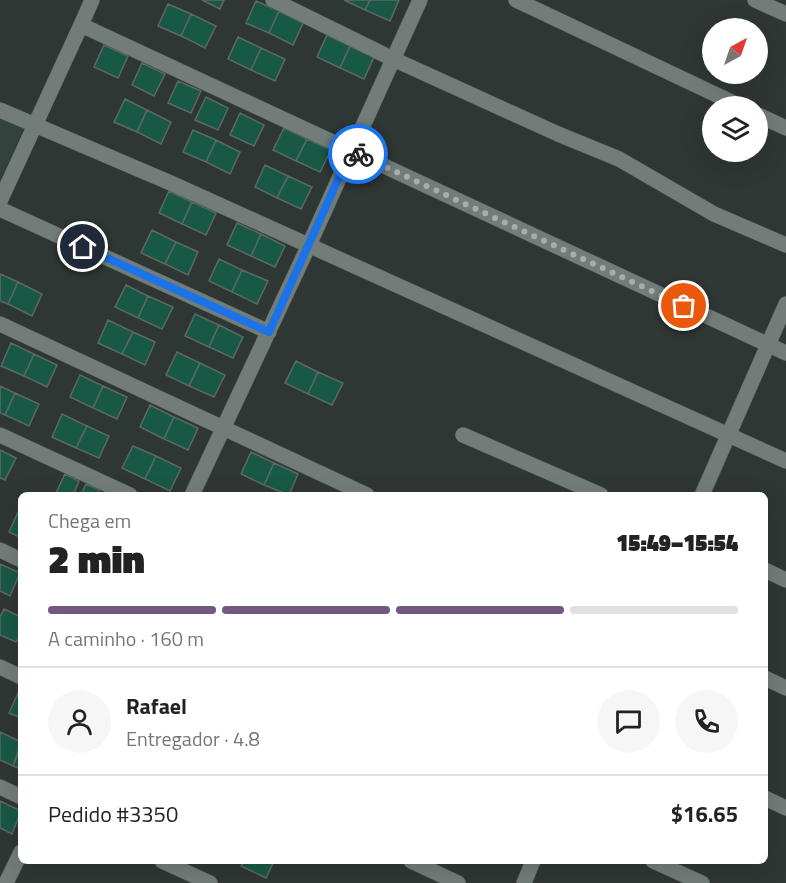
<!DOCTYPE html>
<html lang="pt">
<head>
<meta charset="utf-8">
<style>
  body { margin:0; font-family:"Titillium Web",sans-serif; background:#f6f6f6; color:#222; height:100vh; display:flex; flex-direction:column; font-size:22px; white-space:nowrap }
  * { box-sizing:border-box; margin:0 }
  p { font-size:20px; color:#767676 }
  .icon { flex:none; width:33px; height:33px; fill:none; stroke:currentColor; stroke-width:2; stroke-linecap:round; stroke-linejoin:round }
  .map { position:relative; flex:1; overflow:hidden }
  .sheet { position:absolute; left:18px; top:492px; width:750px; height:372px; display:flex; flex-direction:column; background:#fff; border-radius:9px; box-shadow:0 6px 24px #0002 }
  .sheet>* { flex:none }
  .needle { width:39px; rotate:40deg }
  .controls { position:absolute; left:702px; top:18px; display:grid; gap:12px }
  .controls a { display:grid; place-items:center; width:66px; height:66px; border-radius:50%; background:#fff; box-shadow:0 6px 24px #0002; font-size:30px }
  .pin { position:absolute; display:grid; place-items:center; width:51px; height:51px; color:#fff; margin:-26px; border:3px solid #fff; border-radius:50%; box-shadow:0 2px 6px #0007 }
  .courier { position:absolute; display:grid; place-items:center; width:60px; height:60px; margin:-30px; border:4px solid #1a73e8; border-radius:50%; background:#fff; color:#222; box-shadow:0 2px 8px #0007 }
  .head em { font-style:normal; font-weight:800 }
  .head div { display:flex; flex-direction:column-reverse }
  .head { display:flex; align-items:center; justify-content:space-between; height:102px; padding:0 30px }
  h1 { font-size:39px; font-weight:800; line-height:45px }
  .bar { display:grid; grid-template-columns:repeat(4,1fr); gap:9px 6px; align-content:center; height:72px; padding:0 30px }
  .bar i { height:8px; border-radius:4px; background:#e0e0e0 }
  .bar .active { background:#745882 }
  .bar p { grid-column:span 4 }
  .line { display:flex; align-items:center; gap:15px; padding:0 30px; border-top:2px solid #e0e0e0 }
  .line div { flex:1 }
  .round { display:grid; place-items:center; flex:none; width:63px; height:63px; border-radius:32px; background:#f6f6f6 }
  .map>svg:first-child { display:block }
</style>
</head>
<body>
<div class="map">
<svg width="786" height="883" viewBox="0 0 786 883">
  <rect width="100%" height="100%" fill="#2f3734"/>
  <path fill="#33423c" d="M0,114L25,125L0,180Z"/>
  <path fill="#185946" stroke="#5e6763" stroke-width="1.5" d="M202,0H224L220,9Z
    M344,0H370L365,10Z
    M370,0H399L390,21L365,10Z
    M256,1L279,11L269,33L246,23Z
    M168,4L191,14L181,36L158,26Z
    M279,11L303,23L293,45L269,33Z
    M191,14L216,26L205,48L181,36Z
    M327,35L350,46L340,68L317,57Z
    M238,37L261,48L251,70L228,59Z
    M104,45L128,56L118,78L94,67Z
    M350,46L374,57L364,79L340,68Z
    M261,48L285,59L275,81L251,70Z
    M142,63L165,74L154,96L132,85Z
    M178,81L201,91L191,113L168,103Z
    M206,97L228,108L218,130L195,120Z
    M125,99L147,110L137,132L114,122Z
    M147,110L171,122L161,144L137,132Z
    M240,113L264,125L254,146L230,135Z
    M284,128L307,139L296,161L273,150Z
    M193,130L216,140L206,162L183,152Z
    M307,139L331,150L320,172L296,161Z
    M216,140L240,152L230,174L206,162Z
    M265,165L288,176L277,198L255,187Z
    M288,176L312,187L301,209L277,198Z
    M169,191L192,202L182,224L159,213Z
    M192,202L216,213L206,235L182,224Z
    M237,223L261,234L251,256L227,245Z
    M152,230L176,242L165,264L141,253Z
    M261,234L285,246L275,267L251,256Z
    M176,242L198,252L188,275L165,264Z
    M219,259L242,270L232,292L209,281Z
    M242,270L268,281L257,304L232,292Z
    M0,274L18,282L8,304L0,301Z
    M18,282L42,294L32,316L8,304Z
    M126,285L148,296L138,318L115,307Z
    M148,296L173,307L162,329L138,318Z
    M195,314L219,325L209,347L185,336Z
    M108,320L133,332L122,354L98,343Z
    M219,325L243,337L233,358L209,347Z
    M133,332L155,342L145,365L122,354Z
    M11,343L34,354L24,376L1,366Z
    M177,352L200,363L189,386L166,375Z
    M34,354L57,365L47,387L24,376Z
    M296,361L318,372L308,394L285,383Z
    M200,363L225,375L214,397L189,386Z
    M318,372L343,383L332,405L308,394Z
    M80,375L103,386L93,408L70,397Z
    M0,386L15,393L5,415L0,413Z
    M103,386L127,397L117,419L93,408Z
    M15,393L39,404L29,426L5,415Z
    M150,405L174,417L164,439L140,427Z
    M62,414L87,426L76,448L52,437Z
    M174,417L198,428L188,450L164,439Z
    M87,426L109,436L99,458L76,448Z
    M133,446L156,456L145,479L122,468Z
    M0,450L16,458L5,480L0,478Z
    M251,452L274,463L264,485L241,474Z
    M156,456L181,468L170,491L145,479Z
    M274,463L298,474L289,495L264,485Z
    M65,474L79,481L74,493L79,495H55Z
    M86,484L100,490L98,495H81Z
    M19,510L21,511V538L9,532Z
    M0,564L20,573L10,596L0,591Z
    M4,609L21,617V632L16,642L0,635V617Z
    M19,691L21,692V718L9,713Z
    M0,732L21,742L13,766L0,760Z
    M21,747V769L13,766Z
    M0,801L21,811L12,834L0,828Z
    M244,861H274L266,878L241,866Z"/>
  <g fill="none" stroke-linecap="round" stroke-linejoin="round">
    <g stroke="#4d5451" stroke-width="16">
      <path id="street" d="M273,0L393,59L558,134L619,159L714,214L786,245
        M516,0L740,106
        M755,0L786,14
        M81,25L92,0
        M0,110L173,184L786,461
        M758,115L786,128
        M0,201L81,25L786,353
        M0,209L269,332
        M0,324L367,495
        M0,435L130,495
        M463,435L601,495
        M192,495L309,245L420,0
        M702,495L786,304
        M0,550L21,560
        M765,570L786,580
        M0,667L21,677
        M765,678L786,688
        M0,787L21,797
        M765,798L786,808
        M162,861L210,883
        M411,861L458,883
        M653,861L702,883
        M6,883L21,852
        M524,883L533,861"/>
    </g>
    <use href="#street" stroke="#727c78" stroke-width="15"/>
  </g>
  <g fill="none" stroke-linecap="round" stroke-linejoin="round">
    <path stroke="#a7adab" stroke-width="6" stroke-dasharray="0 10.8" d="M358,154L684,306"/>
    <path stroke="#1a73e8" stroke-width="8" d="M83,247L269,332L351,151L358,154"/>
  </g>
</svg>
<div class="controls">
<a><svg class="needle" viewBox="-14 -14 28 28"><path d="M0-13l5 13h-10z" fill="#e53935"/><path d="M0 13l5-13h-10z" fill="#767676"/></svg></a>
<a><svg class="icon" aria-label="layers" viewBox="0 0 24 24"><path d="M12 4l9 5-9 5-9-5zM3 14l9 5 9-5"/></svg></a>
</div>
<div class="pin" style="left:684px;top:306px;background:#ea580c"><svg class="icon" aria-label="bag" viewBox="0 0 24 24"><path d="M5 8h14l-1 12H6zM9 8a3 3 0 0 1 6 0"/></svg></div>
<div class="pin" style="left:83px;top:247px;background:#1f2937"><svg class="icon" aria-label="home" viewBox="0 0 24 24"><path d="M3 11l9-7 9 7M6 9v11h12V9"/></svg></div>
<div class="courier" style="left:358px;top:154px"><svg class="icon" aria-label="bike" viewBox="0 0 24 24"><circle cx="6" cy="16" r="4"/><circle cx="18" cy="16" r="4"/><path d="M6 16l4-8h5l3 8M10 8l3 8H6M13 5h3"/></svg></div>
<section class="sheet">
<div class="head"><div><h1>2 min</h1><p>Chega em</p></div><em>15:49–15:54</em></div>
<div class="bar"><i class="active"></i><i class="active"></i><i class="active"></i><i></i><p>A caminho · 160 m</p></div>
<div class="line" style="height:108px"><a class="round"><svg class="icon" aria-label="person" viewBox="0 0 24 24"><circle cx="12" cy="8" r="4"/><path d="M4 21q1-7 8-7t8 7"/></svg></a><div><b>Rafael</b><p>Entregador · 4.8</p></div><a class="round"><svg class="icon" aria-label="chat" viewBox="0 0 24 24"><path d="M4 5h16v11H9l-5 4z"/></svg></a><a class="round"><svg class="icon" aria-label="phone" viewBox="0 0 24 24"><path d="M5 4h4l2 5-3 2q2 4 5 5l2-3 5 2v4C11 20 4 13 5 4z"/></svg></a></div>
<div class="line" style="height:78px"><div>Pedido #3350</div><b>$16.65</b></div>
</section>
</div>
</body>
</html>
